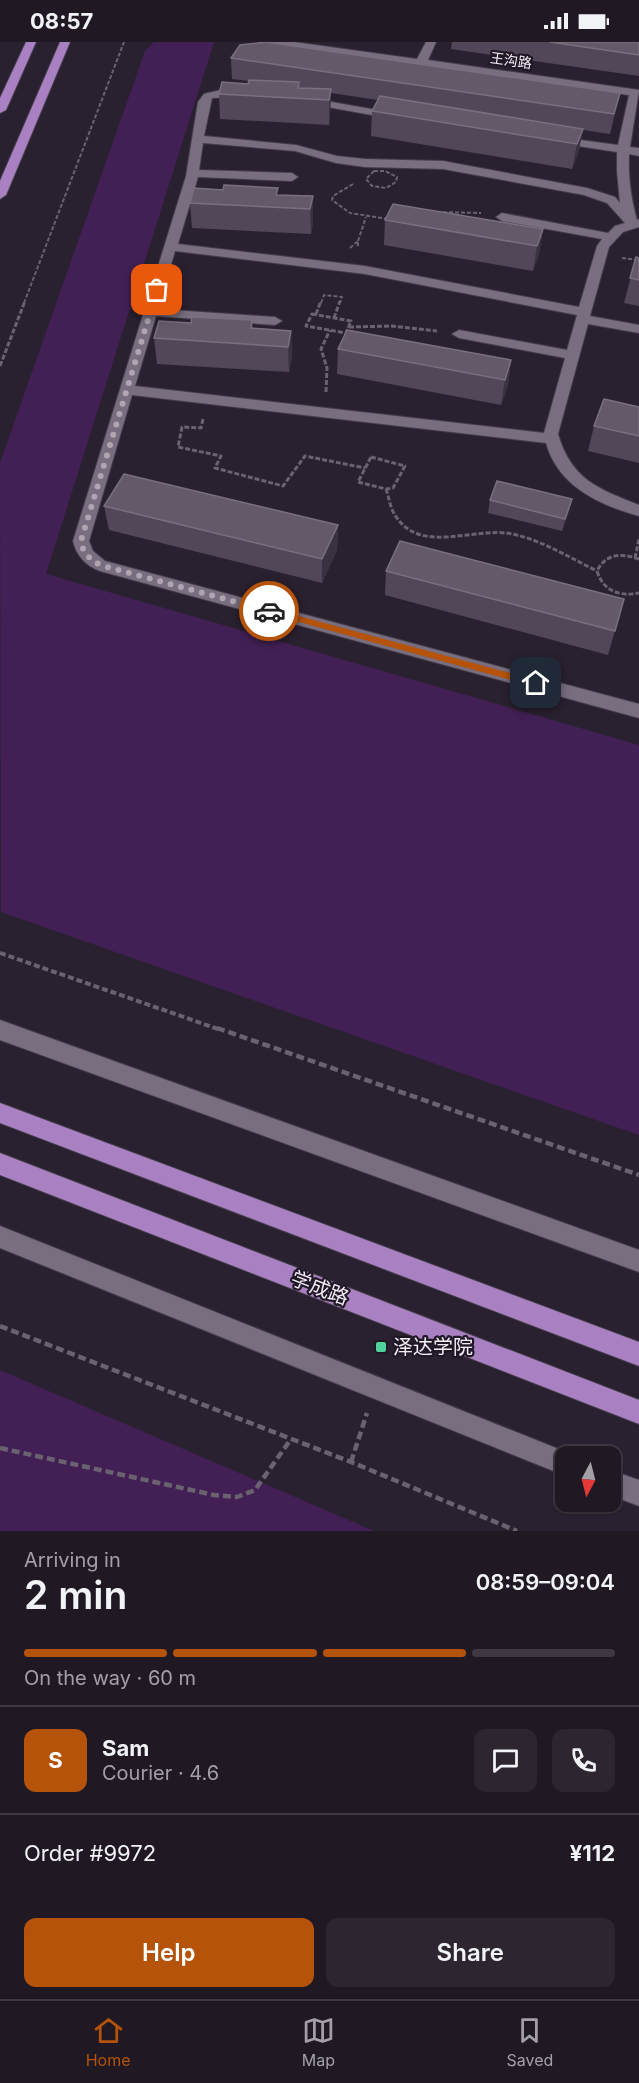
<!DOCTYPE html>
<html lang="en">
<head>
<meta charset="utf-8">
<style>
  body { margin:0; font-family:Inter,"Noto Sans SC",sans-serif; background:#2d2631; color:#f1f3f6; height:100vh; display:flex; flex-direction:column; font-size:22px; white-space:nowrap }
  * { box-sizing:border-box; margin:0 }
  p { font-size:20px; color:#a2a0a6 }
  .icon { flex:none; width:33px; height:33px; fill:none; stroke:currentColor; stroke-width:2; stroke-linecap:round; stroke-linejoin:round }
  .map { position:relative; height:1489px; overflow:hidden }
  .panel { display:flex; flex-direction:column; background:#201924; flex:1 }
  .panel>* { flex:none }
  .needle { width:39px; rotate:187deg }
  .buttons { position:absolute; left:555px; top:1404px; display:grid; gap:12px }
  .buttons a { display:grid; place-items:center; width:66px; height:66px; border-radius:12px; background:#201924; box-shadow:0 2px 4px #0004,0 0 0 2px #3d3841; font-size:30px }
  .pin { position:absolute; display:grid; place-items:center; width:51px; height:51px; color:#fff; margin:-26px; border-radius:12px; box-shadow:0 3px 9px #0006 }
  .courier { position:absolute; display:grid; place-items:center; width:60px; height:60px; margin:-30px; border:4px solid #b45309; border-radius:50%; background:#fff; color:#222; box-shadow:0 2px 8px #0007 }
  .headline em { font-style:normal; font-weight:600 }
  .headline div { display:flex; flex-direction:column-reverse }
  .headline { display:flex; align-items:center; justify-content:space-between; height:102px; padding:0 24px }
  h1 { font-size:39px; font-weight:600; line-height:45px }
  .bar { display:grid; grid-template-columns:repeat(4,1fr); gap:9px 6px; align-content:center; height:72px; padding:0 24px }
  .bar i { height:8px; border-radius:4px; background:#3d3841 }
  .bar .active { background:#b45309 }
  .bar p { grid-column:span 4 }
  .line { display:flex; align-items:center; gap:15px; padding:0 24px; border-top:2px solid #3d3841 }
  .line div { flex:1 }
  .round { display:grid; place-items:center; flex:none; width:63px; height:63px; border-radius:12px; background:#2d2631 }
  .action { display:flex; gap:12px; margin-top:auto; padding:12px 24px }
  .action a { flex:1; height:69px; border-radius:12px; background:#b45309; color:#fff; font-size:24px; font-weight:600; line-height:69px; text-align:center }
  .action a+a { background:#2d2631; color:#f1f3f6 }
  .status { display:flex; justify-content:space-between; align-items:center; height:42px; padding:0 30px; background:#201924; direction:ltr }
  .status svg { height:16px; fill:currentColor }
  .tab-bar { display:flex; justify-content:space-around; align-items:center; height:84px; border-top:2px solid #3d3841; background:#201924; font-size:16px; color:#a2a0a6 }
  .tab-bar a { display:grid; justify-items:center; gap:3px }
  .tab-bar .active { color:#b45309 }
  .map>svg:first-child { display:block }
</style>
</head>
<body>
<div class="status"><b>08:57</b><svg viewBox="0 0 49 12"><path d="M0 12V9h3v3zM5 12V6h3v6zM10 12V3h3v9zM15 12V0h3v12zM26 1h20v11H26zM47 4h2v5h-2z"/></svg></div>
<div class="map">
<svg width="639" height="1489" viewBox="0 0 639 1489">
  <rect width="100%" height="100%" fill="#2a2130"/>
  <path fill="#422055" d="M154,0H214L46,532L639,703V1093L1,870L0,421L145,9Z
    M0,1328L374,1489H0Z"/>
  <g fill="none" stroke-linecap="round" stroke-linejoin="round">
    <g stroke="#443d49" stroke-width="2">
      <path id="minor" d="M266,0H294L417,17L426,0H436L428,18L639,48L630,105L639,106V114L629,112C628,135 631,156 637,178L639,177V185L623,190L609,205L590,274L639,283V291L588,282L558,392C571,437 598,447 639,463V474C599,463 558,444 546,401L132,353L89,499L93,509L105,519L639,662V676L100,529C86,524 76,513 73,499L186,134L198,60L204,52C217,48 237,44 249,52L243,55L212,56L204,94L296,103L337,114L365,117L443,119L587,146L615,155L620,161L617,129V110L558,101L552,98L558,95L618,103L629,53L271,3ZM203,101L295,109L336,121L365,125L443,127L584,153L607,161L625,181L615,184L608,191L502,171L496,175L502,179L602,197L597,204L579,265L365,224L178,202L198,135L292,139L298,135L292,131L199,128ZM175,209L365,232L577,273L567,308L459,288L452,292L459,296L565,316L544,391L135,344L156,274L275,283L282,279L275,275L158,267Z
        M309,56L394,71L400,74L394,77L305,61L303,59Z
        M0,978L639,1208V1230L0,998Z
        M0,1184L566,1410L575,1414H566V1434L0,1206Z
        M610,1428L639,1438V1464L610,1453Z"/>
    </g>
    <g stroke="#443d49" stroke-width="2">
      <path id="major" d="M26,0H36L6,68L0,71V56Z
        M60,0H70L6,153L0,157V139Z
        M0,1061L639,1300V1324L0,1081Z
        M0,1111L639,1358V1382L0,1133Z"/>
    </g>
    <path stroke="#6a626f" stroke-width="2" stroke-dasharray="4 2" stroke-linecap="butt" d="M374,129H385L397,135L396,140L386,146L372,144L366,137Z
      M353,142L333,154L332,158L350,171L388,177
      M437,170L481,171
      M358,199L366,175
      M350,206L358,199V206
      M622,216L639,218
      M24,261L124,0
      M321,261L324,253L342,255L340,261"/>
    <path stroke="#6a626f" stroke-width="3" stroke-dasharray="5 2" stroke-linecap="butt" d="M312,272L351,279L346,291L306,284Z
      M316,272L321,259
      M334,276L340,259
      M349,285L391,284L437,289
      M0,324L25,259
      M326,350L327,326L321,307L330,288
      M203,377L201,386L182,385L178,405L221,414L215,426L283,444L305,414L365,426
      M371,415L405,424L393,446L386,447L358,440Z
      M386,447C389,455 390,466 395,473C420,514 474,484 512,492C542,498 570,516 597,529
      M635,516L639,497
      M639,517C622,511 606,511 597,529C603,549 620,555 639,551"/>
    <path stroke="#6a626f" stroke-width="4" stroke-dasharray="6 3" stroke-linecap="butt" d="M0,911L221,988"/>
    <path stroke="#6a626f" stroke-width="4.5" stroke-dasharray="8 4" stroke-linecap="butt" d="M217,986L639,1133
      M0,1284L351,1420L517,1489
      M0,1406L214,1453L237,1455L255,1448L291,1397
      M351,1420L367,1371"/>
    <use href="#minor" fill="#786e7f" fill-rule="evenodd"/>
    <use href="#major" fill="#a981c2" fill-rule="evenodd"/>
  </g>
  <path fill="#514758" d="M452,0H639V34L451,7Z
    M231,16L615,71L610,92L583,88L578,112L572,127L371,94L372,69L378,58L331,51L330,72L329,83L220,77L219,52L248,42L249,39L232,37Z
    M278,153L313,154V180L311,192L192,186L190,161Z
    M385,178L543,187L539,212L533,229L384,203Z
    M636,215L639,216V264L624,261Z
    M252,278L253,287L291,289L292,314L289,330L157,322L154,296L191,281Z
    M338,307L511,318L508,343L501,363L337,332Z
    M639,365V421L588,409L594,384Z
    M572,457L569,469L562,489L488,471L490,458Z
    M104,464L338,483L337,508L322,541L109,488Z
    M386,529L624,557L608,613L385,553Z"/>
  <path fill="#3a3141" d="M331,47L330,72L329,83V58Z
    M583,87L578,112L572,127L577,102Z
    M313,154V180L311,192L310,167Z
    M543,187L539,212L533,229L537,204Z
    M291,289L292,314L289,330L288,305Z
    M511,318L508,343L501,363L505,338Z
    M572,457L569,469L562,489L565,477Z
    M338,483L337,508L322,541V517Z"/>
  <path fill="#635969" stroke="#79707f" stroke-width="1.5" d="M266,0L620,51L614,72L231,16L240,3Z
    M550,0H639V13Z
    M249,38L299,40L298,46L331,47L329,58L219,52L222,40L248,42Z
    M380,54L583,87L577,102L372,69Z
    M224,143L278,146L276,153L313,154L310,167L190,161L194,146L223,148Z
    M393,162L543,187L537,204L385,178Z
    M636,215L639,216V238L630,236Z
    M192,275L252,278L251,286L291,289L288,305L154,296L159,279L191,281Z
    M347,288L511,318L505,338L338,307Z
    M604,357L639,365V394L594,384Z
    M124,432L338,483L322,517L104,464Z
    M497,439L572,457L565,477L490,458Z
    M400,499L624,557L615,589L386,529Z"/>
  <path fill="#b45309" d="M269,566L536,638L541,641L536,645L266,571V567Z"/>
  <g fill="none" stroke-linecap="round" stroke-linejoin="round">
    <path stroke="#ada6b1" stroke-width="6" stroke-dasharray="0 10.8" d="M157,248L81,499C83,512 89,516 100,523L269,569"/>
  </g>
  <rect fill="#4ed39a" stroke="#211826" stroke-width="2" x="375" y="1299" width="12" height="12" rx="3"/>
  <g text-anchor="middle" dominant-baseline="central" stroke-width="4.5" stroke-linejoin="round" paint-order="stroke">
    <g font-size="14" fill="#f3edf7" stroke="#211826">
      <text transform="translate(511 18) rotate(8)">王沟路</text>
    </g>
    <g font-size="20" fill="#f3edf7" stroke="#211826">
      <text transform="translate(320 1246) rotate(21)">学成路</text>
    </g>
    <g font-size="20" fill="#f3edf7" stroke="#211826" text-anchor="start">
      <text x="393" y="1305">泽达学院</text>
    </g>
  </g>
</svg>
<div class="buttons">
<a><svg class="needle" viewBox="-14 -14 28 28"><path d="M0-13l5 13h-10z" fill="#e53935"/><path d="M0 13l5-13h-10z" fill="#a2a0a6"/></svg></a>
</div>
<div class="pin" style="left:157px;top:248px;background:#ea580c"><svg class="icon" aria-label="bag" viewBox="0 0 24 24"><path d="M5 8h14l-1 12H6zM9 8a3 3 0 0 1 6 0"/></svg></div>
<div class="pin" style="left:536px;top:641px;background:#1f2937"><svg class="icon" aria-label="home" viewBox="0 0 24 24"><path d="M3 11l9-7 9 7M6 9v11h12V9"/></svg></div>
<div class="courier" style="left:269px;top:569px"><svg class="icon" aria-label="car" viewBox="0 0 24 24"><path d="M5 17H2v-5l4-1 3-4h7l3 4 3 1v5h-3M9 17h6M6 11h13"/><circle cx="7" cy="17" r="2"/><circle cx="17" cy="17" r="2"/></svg></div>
</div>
<section class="panel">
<div class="headline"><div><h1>2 min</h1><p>Arriving in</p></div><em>08:59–09:04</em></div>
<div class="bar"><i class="active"></i><i class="active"></i><i class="active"></i><i></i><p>On the way · 60 m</p></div>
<div class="line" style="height:108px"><b class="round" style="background:#b45309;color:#fff">S</b><div><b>Sam</b><p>Courier · 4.6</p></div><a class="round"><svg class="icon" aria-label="chat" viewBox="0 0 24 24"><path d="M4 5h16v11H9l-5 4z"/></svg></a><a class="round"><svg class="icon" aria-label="phone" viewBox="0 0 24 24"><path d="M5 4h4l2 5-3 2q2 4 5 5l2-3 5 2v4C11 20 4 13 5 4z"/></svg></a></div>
<div class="line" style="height:78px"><div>Order #9972</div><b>¥112</b></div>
<div class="action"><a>Help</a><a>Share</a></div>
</section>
<nav class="tab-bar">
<a class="active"><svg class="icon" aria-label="home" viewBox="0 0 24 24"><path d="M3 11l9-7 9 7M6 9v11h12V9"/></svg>Home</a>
<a><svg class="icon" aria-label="map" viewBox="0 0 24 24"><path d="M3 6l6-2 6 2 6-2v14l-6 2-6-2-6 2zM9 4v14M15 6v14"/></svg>Map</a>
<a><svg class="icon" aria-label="saved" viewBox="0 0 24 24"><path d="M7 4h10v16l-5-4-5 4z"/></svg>Saved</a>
</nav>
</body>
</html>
